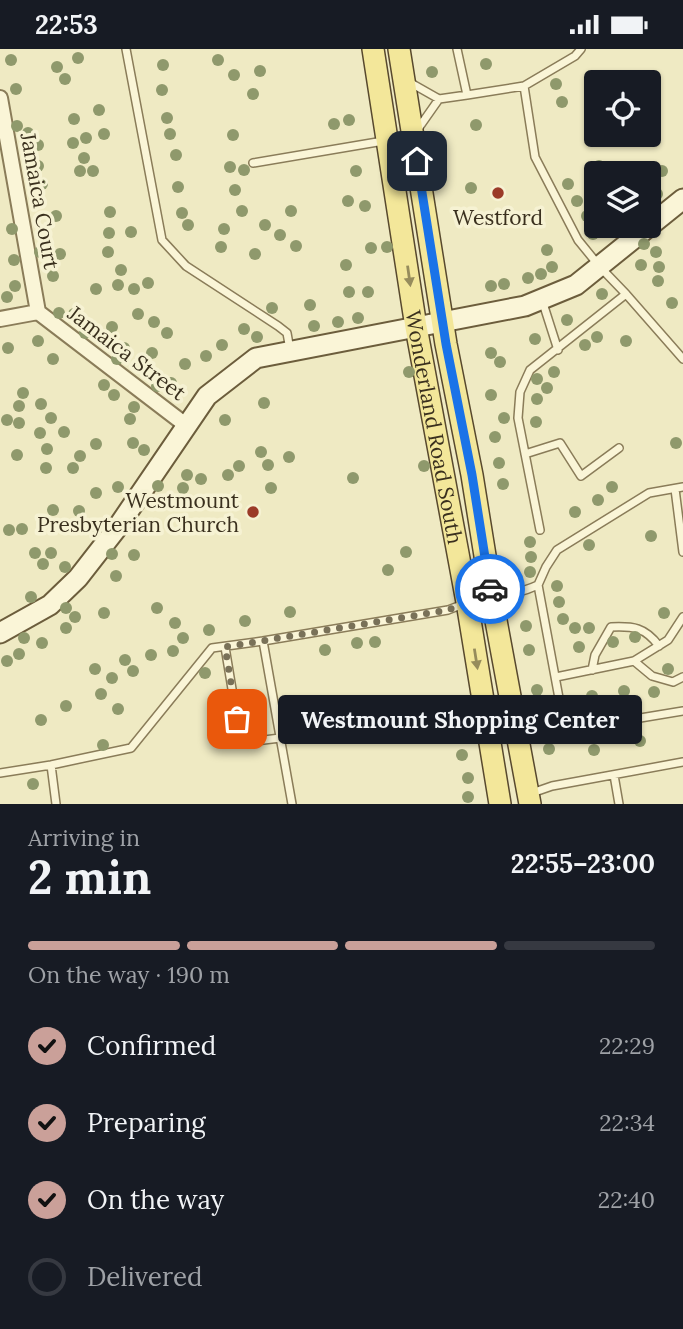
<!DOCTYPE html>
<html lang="en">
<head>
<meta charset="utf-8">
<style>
  body { margin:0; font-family:Lora,serif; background:#20242c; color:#f1f3f6; height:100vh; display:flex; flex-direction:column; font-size:26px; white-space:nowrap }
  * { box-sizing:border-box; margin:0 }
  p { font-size:23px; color:#9ea1a6 }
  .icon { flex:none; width:38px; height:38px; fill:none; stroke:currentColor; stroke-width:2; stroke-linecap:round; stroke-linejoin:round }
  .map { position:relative; height:755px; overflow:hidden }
  .panel { display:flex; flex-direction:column; background:#171b24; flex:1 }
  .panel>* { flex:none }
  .fabs { position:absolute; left:584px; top:21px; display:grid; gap:14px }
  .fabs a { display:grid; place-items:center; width:77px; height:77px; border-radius:7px; background:#171b24; box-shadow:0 2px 5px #0004; font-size:35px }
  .pin { position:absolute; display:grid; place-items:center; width:60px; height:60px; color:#fff; margin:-30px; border-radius:14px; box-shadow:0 4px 10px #0006 }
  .courier { position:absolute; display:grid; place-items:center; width:70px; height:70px; margin:-35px; border:5px solid #1a73e8; border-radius:50%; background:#fff; color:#222; box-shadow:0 2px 9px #0007 }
  .bubble { position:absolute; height:49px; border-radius:7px; background:#171b24; box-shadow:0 2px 5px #0004; font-size:23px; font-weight:800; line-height:49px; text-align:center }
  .summary em { font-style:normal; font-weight:800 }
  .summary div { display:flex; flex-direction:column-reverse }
  .summary { display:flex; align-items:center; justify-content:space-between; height:119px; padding:0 28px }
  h1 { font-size:46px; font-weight:800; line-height:52px }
  .bar { display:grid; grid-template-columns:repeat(4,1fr); gap:10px 7px; align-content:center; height:84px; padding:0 28px }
  .bar i { height:9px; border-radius:5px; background:#363941 }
  .bar .selected { background:#caa099 }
  .bar p { grid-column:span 4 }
  ol { padding:0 28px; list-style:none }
  li { display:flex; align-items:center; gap:21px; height:77px }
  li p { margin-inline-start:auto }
  li .icon { padding:7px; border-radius:50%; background:#caa099; color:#111; stroke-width:4 }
  li:last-child { color:#9ea1a6 }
  li i { width:38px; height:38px; border:4px solid #363941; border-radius:50% }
  .status { display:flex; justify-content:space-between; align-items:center; height:49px; padding:0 35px; background:#171b24; direction:ltr }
  .status svg { height:19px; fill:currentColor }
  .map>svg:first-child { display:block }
</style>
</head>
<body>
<div class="status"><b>22:53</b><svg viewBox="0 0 49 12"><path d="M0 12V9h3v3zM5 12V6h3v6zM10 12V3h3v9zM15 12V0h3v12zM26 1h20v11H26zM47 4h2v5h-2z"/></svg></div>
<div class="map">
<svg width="683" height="755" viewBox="0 0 683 755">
  <rect width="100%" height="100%" fill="#efeac3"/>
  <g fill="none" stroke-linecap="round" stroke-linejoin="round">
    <g stroke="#8a7c59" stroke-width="10">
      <path id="lane" d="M126,0L162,191L186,217L278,277L287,284L290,301
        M409,33L439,50L467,46L457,0
        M524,37L575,7L581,0
        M467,46L524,37L535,108L578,191L600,218L626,245L683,310
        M253,114L413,87L439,50
        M542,251L558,301
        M525,405L560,394L581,427L619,399
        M675,440L683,503
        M540,481L518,369L520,343L530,321L626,245
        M538,536L564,676
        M225,598L241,694L280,689
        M634,612L652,627L673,633L683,628
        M592,621L595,606L611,578C633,577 645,578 659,597
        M556,628L634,612L668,591L683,568
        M520,678L598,676L683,662
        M51,716L56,755
        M0,724L51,716L131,699L212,599L263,592
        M614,726L619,755
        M529,745L552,737L683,713
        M292,755L263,592L448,561C478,548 508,550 538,536L546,518L557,501L649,444L683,438"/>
    </g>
    <g stroke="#8a7c59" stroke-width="18">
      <path id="street" d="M0,49L38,263
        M0,270L38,263L187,377"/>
    </g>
    <g stroke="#6c5d3c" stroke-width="23">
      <path id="secondary" d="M0,584L50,556L78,529L117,479L207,347L256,309L525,257L576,236L683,150"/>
    </g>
    <g stroke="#58492e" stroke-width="24">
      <g id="primary">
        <path id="s1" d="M373,0L416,278L467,553L500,755"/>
        <path d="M399,0L446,295L472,426L492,550L530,755"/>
      </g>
    </g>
    <use href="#lane" stroke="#faf5d7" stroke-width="7"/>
    <use href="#street" stroke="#faf5d7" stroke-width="14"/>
    <use href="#secondary" stroke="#faf5d7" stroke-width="19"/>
    <use href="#primary" stroke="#f3e79a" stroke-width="21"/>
  </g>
  <g fill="#8f996c">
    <circle cx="78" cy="9" r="6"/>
    <circle cx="11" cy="11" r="6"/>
    <circle cx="218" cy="11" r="6"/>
    <circle cx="486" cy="15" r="6"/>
    <circle cx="163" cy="16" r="6"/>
    <circle cx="57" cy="18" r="6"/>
    <circle cx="260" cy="22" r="6"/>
    <circle cx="432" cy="23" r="6"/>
    <circle cx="234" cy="26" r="6"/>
    <circle cx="65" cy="30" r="6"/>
    <circle cx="556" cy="35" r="6"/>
    <circle cx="16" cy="40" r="6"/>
    <circle cx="162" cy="41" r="6"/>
    <circle cx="253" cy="45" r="6"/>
    <circle cx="562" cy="53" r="6"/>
    <circle cx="99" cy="61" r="6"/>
    <circle cx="167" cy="69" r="6"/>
    <circle cx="74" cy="70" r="6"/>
    <circle cx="349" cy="71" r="6"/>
    <circle cx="334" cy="75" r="6"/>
    <circle cx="476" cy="76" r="6"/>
    <circle cx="17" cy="77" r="6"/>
    <circle cx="28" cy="84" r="6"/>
    <circle cx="104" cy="85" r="6"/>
    <circle cx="170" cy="85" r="6"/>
    <circle cx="233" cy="86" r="6"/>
    <circle cx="86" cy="89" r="6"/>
    <circle cx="431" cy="93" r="6"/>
    <circle cx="73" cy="94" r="6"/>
    <circle cx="38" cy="96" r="6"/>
    <circle cx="176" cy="106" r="6"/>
    <circle cx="84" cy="109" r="6"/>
    <circle cx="38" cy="117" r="6"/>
    <circle cx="599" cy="117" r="6"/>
    <circle cx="230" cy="118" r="6"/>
    <circle cx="244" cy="121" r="6"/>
    <circle cx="80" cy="122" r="6"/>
    <circle cx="93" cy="122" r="6"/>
    <circle cx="356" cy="122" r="6"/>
    <circle cx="662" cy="122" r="6"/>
    <circle cx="438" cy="133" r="6"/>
    <circle cx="42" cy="135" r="6"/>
    <circle cx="568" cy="135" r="6"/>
    <circle cx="178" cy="138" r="6"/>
    <circle cx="471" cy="139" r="6"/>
    <circle cx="235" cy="141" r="6"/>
    <circle cx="657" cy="145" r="6"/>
    <circle cx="39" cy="151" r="6"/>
    <circle cx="348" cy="152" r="6"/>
    <circle cx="577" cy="152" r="6"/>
    <circle cx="365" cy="157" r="6"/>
    <circle cx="242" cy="162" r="6"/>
    <circle cx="291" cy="162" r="6"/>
    <circle cx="110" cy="163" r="6"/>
    <circle cx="182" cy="164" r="6"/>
    <circle cx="56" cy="167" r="6"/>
    <circle cx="587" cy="167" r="6"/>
    <circle cx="188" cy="176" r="6"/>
    <circle cx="265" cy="176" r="6"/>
    <circle cx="12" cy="180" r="6"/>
    <circle cx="224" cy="180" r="6"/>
    <circle cx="131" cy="183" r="6"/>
    <circle cx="109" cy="184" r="6"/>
    <circle cx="593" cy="185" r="6"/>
    <circle cx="280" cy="186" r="6"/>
    <circle cx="644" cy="195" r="6"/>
    <circle cx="296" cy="197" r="6"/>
    <circle cx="221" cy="198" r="6"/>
    <circle cx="387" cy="198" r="6"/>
    <circle cx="371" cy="199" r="6"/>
    <circle cx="547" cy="201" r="6"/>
    <circle cx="40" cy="203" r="6"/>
    <circle cx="108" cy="203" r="6"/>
    <circle cx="656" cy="203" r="6"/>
    <circle cx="60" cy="205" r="6"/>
    <circle cx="255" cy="205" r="6"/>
    <circle cx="14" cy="211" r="6"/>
    <circle cx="346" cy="216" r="6"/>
    <circle cx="641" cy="216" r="6"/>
    <circle cx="552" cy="218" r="6"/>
    <circle cx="659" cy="218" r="6"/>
    <circle cx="121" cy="221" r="6"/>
    <circle cx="541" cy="225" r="6"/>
    <circle cx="53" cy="227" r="6"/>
    <circle cx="528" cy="229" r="6"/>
    <circle cx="658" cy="232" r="6"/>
    <circle cx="148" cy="234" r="6"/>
    <circle cx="504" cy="235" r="6"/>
    <circle cx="118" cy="236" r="6"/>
    <circle cx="15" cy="237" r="6"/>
    <circle cx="491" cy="237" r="6"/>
    <circle cx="96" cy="240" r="6"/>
    <circle cx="134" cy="240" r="6"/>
    <circle cx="349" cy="243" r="6"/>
    <circle cx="368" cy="243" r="6"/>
    <circle cx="602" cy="245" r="6"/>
    <circle cx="7" cy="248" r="6"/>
    <circle cx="672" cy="254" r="6"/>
    <circle cx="310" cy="256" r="6"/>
    <circle cx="272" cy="259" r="6"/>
    <circle cx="59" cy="264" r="6"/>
    <circle cx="74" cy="265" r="6"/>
    <circle cx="138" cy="265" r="6"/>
    <circle cx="358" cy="269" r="6"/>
    <circle cx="567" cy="271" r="6"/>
    <circle cx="154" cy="273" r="6"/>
    <circle cx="338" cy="273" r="6"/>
    <circle cx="314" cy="277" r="6"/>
    <circle cx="112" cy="278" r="6"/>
    <circle cx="244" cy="280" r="6"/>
    <circle cx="85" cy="284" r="6"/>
    <circle cx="167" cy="284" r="6"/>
    <circle cx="101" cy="286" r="6"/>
    <circle cx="257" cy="288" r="6"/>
    <circle cx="597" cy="288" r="6"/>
    <circle cx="535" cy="290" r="6"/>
    <circle cx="38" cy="292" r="6"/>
    <circle cx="626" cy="292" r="6"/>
    <circle cx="222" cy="296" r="6"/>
    <circle cx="585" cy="296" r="6"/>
    <circle cx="8" cy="299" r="6"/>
    <circle cx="124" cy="299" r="6"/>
    <circle cx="152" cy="304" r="6"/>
    <circle cx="491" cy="304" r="6"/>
    <circle cx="206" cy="307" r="6"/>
    <circle cx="53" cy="310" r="6"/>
    <circle cx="117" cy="310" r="6"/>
    <circle cx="500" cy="313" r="6"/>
    <circle cx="185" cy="315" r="6"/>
    <circle cx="409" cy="323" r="6"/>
    <circle cx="554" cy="323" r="6"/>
    <circle cx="537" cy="330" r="6"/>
    <circle cx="171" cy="334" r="6"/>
    <circle cx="104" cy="336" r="6"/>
    <circle cx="157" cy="337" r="6"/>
    <circle cx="547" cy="339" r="6"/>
    <circle cx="23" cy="344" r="6"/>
    <circle cx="114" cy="346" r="6"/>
    <circle cx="491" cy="346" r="6"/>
    <circle cx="537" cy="350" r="6"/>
    <circle cx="264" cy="354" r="6"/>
    <circle cx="41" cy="355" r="6"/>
    <circle cx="19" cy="357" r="6"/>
    <circle cx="134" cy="358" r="6"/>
    <circle cx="51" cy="369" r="6"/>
    <circle cx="504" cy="369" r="6"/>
    <circle cx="130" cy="370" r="6"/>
    <circle cx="7" cy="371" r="6"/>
    <circle cx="225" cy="371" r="6"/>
    <circle cx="536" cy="373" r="6"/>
    <circle cx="19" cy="374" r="6"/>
    <circle cx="64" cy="383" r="6"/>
    <circle cx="40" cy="384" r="6"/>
    <circle cx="495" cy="388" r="6"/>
    <circle cx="133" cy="394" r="6"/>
    <circle cx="676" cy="394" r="6"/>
    <circle cx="96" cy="395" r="6"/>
    <circle cx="47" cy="400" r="6"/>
    <circle cx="144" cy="401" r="6"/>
    <circle cx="261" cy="403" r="6"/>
    <circle cx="17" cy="406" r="6"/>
    <circle cx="80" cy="407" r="6"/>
    <circle cx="289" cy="408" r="6"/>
    <circle cx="499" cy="414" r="6"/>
    <circle cx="268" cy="416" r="6"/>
    <circle cx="239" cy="417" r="6"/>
    <circle cx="424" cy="417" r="6"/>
    <circle cx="46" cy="419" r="6"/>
    <circle cx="73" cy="419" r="6"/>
    <circle cx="187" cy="426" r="6"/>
    <circle cx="228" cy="426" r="6"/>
    <circle cx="353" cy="429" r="6"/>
    <circle cx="201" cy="430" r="6"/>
    <circle cx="503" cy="435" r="6"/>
    <circle cx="158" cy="437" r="6"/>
    <circle cx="118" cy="438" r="6"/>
    <circle cx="612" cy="438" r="6"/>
    <circle cx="183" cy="439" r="6"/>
    <circle cx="271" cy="439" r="6"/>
    <circle cx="96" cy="444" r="6"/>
    <circle cx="598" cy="451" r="6"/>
    <circle cx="53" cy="461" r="6"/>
    <circle cx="79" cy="462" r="6"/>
    <circle cx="575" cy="463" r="6"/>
    <circle cx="90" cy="479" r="6"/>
    <circle cx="22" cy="480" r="6"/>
    <circle cx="9" cy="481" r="6"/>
    <circle cx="651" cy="487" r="6"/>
    <circle cx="530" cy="493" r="6"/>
    <circle cx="589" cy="496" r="6"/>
    <circle cx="406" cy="503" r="6"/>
    <circle cx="35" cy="504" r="6"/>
    <circle cx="51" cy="504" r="6"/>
    <circle cx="112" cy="505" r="6"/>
    <circle cx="134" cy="506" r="6"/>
    <circle cx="531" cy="508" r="6"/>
    <circle cx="43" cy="515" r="6"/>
    <circle cx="65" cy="518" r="6"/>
    <circle cx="388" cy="521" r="6"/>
    <circle cx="530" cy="523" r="6"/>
    <circle cx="116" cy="527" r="6"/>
    <circle cx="557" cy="537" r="6"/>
    <circle cx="31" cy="548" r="6"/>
    <circle cx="559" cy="553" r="6"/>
    <circle cx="66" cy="559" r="6"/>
    <circle cx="157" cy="559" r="6"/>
    <circle cx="290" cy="563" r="6"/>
    <circle cx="104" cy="564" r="6"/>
    <circle cx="664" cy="564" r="6"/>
    <circle cx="75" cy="568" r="6"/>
    <circle cx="563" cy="570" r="6"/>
    <circle cx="245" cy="572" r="6"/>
    <circle cx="175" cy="574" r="6"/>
    <circle cx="526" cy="577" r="6"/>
    <circle cx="66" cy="579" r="6"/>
    <circle cx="575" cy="579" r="6"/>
    <circle cx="589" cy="579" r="6"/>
    <circle cx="209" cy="581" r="6"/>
    <circle cx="635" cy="588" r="6"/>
    <circle cx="24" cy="589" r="6"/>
    <circle cx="183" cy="589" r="6"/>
    <circle cx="375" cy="593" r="6"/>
    <circle cx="613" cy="593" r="6"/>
    <circle cx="42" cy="594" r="6"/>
    <circle cx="357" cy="594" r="6"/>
    <circle cx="579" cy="598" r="6"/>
    <circle cx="325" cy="601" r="6"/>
    <circle cx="529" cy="601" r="6"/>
    <circle cx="173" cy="602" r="6"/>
    <circle cx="19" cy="605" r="6"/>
    <circle cx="151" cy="606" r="6"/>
    <circle cx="125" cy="611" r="6"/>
    <circle cx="7" cy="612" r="6"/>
    <circle cx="95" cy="620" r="6"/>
    <circle cx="668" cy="620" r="6"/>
    <circle cx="133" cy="622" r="6"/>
    <circle cx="205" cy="624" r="6"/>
    <circle cx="112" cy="629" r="6"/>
    <circle cx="537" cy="641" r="6"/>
    <circle cx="624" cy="642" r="6"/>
    <circle cx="654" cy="643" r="6"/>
    <circle cx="101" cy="645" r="6"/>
    <circle cx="592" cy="647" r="6"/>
    <circle cx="66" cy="657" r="6"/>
    <circle cx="118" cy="660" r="6"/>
    <circle cx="455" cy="666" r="6"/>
    <circle cx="41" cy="671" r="6"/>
    <circle cx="458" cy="686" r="6"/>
    <circle cx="640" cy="692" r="6"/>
    <circle cx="103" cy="696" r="6"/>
    <circle cx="549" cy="700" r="6"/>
    <circle cx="594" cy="701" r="6"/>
    <circle cx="462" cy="706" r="6"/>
    <circle cx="468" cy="729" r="6"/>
    <circle cx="33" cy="735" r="6"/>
    <circle cx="468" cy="748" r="6"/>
  </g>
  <defs><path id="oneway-solid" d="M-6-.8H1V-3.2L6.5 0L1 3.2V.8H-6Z" transform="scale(1.75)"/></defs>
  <g fill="#968c5c">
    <use href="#oneway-solid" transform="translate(409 227) rotate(82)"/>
    <use href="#oneway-solid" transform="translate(476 610) rotate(81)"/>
  </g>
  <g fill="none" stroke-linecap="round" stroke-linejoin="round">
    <path stroke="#797158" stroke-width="7" stroke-dasharray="0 12.6" d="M237,670L225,598L448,561L467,553L492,550L490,540"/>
    <path stroke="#1a73e8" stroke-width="9" d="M417,112L446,295L472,426L490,540"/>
  </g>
  <g fill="#9b3b28" stroke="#f6f2d3" stroke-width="2.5">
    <circle cx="498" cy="144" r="7"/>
    <circle cx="253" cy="463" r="7"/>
  </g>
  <g text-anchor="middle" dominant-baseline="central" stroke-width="7" stroke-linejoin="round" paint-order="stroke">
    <g font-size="21" fill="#3a301e" stroke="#f6f2d3">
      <text transform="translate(40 152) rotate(80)">Jamaica Court</text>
      <text transform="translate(127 304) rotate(37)">Jamaica Street</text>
      <text stroke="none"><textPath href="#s1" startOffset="383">Wonderland Road South</textPath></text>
    </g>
    <g font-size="21" fill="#3a301e" stroke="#f6f2d3">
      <text x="498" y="168">Westford</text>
      <text x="239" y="451" text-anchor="end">Westmount<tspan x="239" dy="24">Presbyterian Church</tspan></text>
    </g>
  </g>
</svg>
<div class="fabs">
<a><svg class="icon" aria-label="locate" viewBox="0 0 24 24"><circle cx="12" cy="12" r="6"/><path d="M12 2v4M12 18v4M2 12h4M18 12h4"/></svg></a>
<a><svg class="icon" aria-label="layers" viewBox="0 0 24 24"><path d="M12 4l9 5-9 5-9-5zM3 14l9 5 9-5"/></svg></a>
</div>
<div class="pin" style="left:237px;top:670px;background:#ea580c"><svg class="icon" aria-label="bag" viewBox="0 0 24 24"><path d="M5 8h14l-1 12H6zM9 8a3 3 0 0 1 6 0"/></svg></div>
<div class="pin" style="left:417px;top:112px;background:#1f2937"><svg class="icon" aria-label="home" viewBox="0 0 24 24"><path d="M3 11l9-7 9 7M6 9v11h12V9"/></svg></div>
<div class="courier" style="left:490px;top:540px"><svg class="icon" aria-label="car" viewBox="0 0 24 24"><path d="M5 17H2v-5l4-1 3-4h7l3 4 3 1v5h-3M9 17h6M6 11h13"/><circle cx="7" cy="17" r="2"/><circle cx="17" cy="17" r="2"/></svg></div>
<div class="bubble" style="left:278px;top:646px;width:364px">Westmount Shopping Center</div>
</div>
<section class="panel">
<div class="summary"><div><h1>2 min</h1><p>Arriving in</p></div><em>22:55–23:00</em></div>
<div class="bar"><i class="selected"></i><i class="selected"></i><i class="selected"></i><i></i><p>On the way · 190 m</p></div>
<ol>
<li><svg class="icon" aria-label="check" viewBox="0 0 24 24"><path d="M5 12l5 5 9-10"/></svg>Confirmed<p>22:29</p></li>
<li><svg class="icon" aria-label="check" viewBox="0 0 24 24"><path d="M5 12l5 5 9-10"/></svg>Preparing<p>22:34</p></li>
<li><svg class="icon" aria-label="check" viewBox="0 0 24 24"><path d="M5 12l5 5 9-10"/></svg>On the way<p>22:40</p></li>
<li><i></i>Delivered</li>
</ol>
</section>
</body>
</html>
